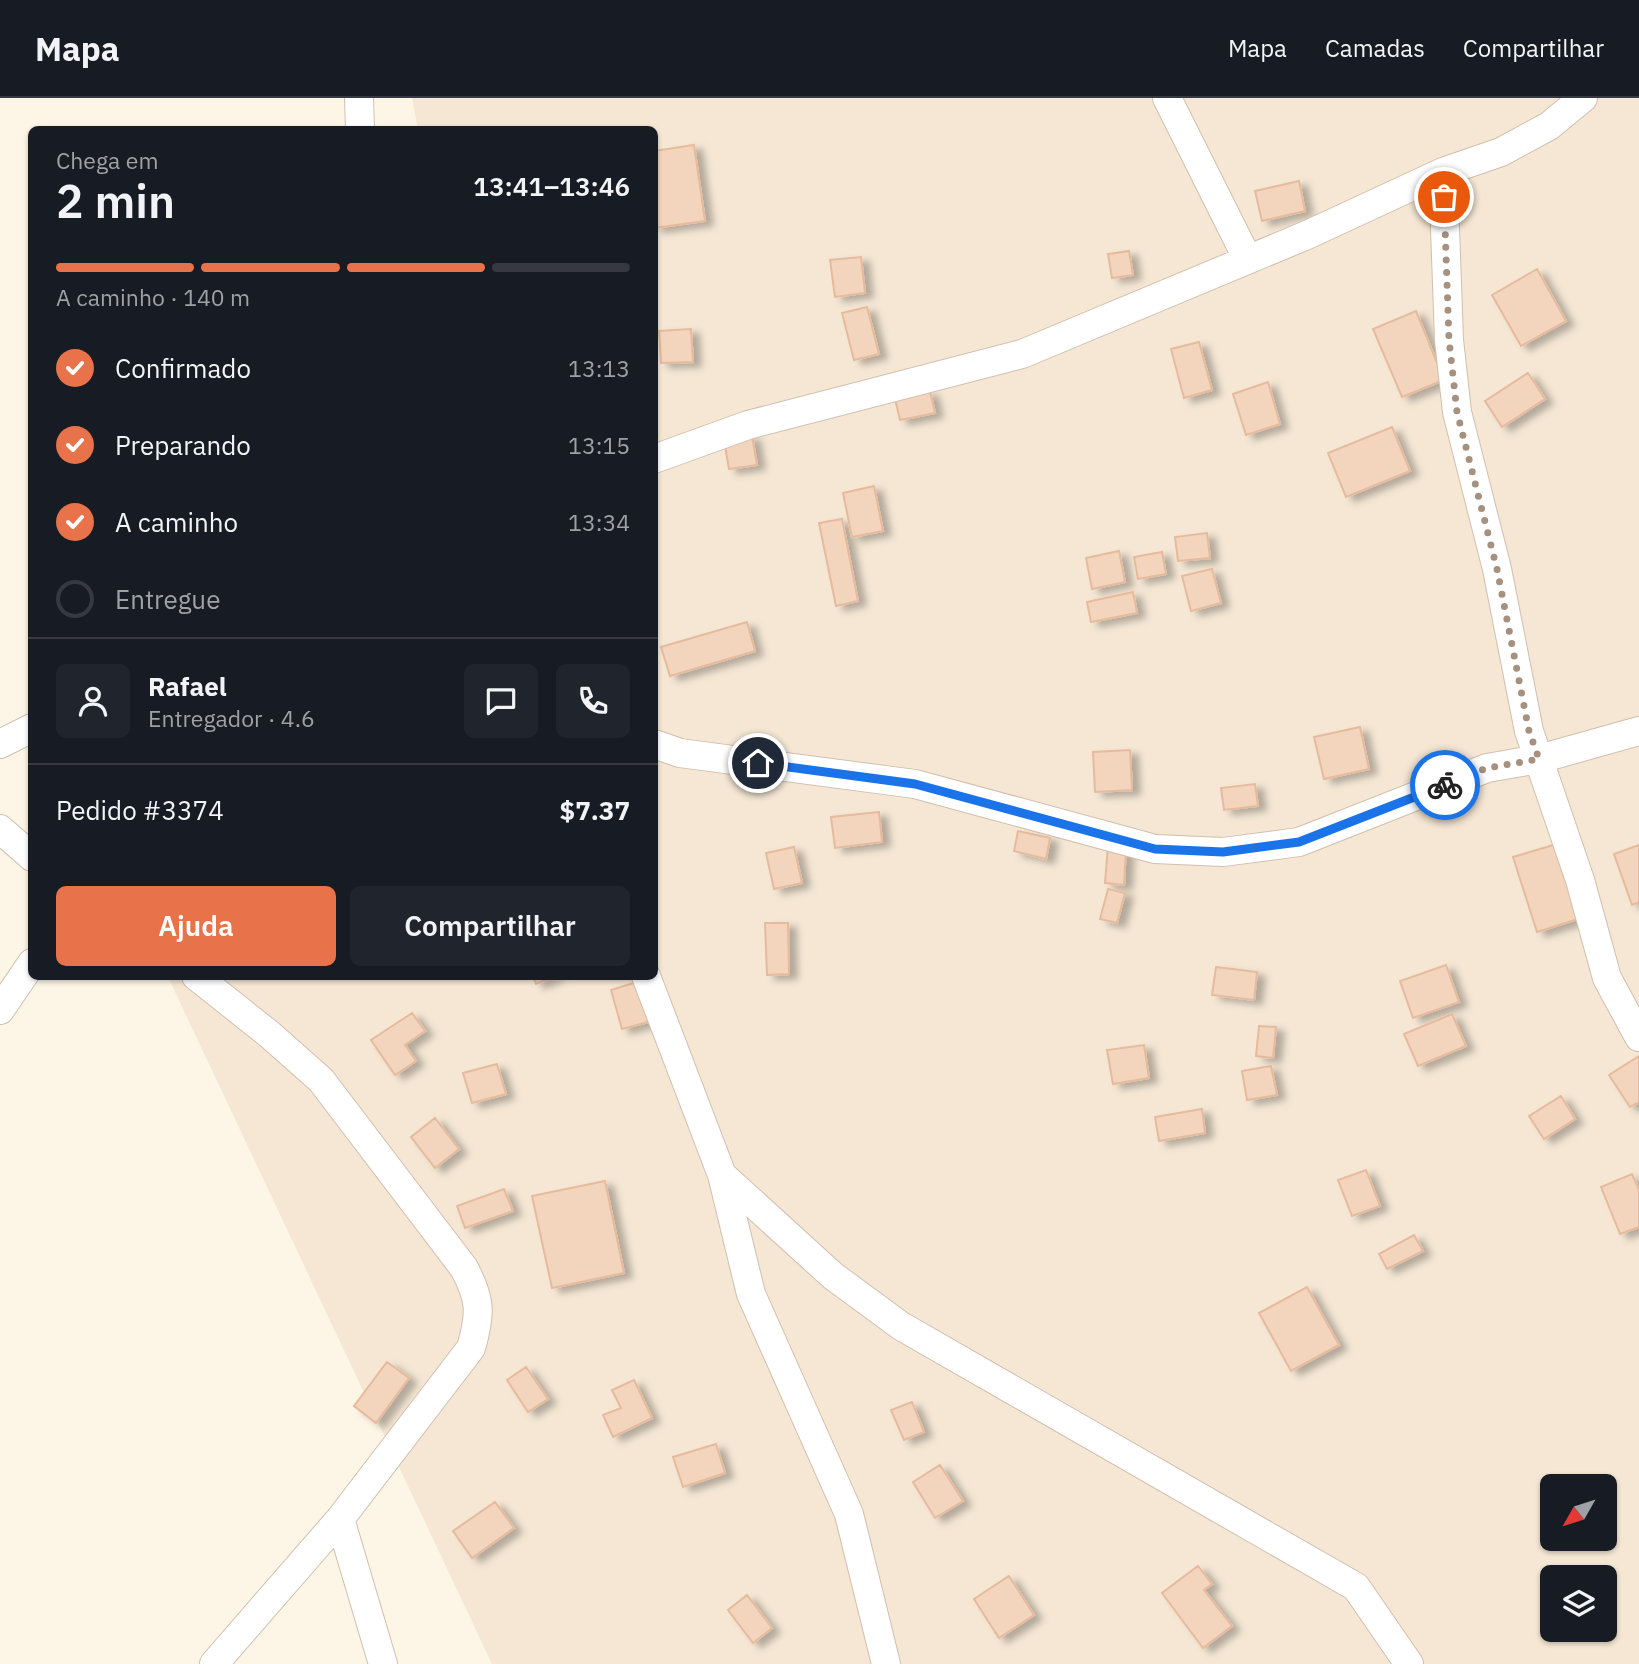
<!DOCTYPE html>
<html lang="pt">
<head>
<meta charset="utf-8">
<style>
  body { margin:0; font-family:"IBM Plex Sans",sans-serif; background:#20242c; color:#f1f3f6; height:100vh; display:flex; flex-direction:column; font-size:26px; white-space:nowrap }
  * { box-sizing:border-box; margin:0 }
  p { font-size:23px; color:#9ea1a6 }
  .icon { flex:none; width:38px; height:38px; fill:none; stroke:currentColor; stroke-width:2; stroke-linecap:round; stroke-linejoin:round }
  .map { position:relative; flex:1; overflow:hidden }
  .side { position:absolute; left:28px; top:28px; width:630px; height:854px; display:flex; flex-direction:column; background:#171b24; border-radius:10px; box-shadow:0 2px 5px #0004 }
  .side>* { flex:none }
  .needle { width:46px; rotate:231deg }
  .buttons { position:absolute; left:1540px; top:1376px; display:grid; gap:14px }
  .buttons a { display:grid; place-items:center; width:77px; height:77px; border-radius:10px; background:#171b24; box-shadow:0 2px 5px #0004; font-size:35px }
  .pin { position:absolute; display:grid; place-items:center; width:60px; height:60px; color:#fff; margin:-30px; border:4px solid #fff; border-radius:50%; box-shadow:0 2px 7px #0007 }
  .courier { position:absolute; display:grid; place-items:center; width:70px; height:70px; margin:-35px; border:5px solid #1a73e8; border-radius:50%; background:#fff; color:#222; box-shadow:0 2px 9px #0007 }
  .head em { font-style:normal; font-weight:600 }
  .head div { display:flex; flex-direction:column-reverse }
  .head { display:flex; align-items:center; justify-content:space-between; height:119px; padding:0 28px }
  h1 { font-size:46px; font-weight:600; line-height:52px }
  .bar { display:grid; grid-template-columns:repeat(4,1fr); gap:10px 7px; align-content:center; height:84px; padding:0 28px }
  .bar i { height:9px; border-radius:5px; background:#363941 }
  .bar .on { background:#e87249 }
  .bar p { grid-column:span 4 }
  .line { display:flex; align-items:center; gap:18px; padding:0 28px; border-top:2px solid #363941 }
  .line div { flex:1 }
  .round { display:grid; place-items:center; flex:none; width:74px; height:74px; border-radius:10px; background:#20242c }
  ol { padding:0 28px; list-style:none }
  li { display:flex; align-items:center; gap:21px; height:77px }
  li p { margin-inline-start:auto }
  li .icon { padding:7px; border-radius:50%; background:#e87249; color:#fff; stroke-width:4 }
  li:last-child { color:#9ea1a6 }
  li i { width:38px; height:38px; border:4px solid #363941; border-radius:50% }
  .button { display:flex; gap:14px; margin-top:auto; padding:14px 28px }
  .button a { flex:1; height:80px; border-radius:10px; background:#e87249; color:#fff; font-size:28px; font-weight:600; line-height:80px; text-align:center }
  .button a+a { background:#20242c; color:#f1f3f6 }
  header { display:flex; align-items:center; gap:42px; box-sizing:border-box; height:98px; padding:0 35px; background:#171b24; border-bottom:2px solid #363941 }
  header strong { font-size:33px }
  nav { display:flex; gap:38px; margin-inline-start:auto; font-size:24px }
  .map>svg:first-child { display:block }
</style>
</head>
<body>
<header>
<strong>Mapa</strong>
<nav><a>Mapa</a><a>Camadas</a><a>Compartilhar</a></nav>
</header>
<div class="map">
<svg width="1639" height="1566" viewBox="0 0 1639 1566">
  <defs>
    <filter id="shadow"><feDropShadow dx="8" dy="4.5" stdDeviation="3.5" flood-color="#0004"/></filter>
  </defs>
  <rect width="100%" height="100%" fill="#fdf5e6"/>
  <path fill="#f5e7d4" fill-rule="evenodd" d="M412,0H1639V1566H492L168,879L654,878V32L418,31ZM1552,1388H1605V1440H1552ZM1552,1479H1605V1531H1552Z"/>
  <path fill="#f3d4bd" stroke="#e6bb9d" stroke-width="2" filter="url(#shadow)" d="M694,47L705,123L654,130V53Z
    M1299,83L1305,113L1262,123L1255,93Z
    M1129,153L1133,177L1112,180L1108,156Z
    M861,159L865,195L835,199L830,162Z
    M1537,171L1566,223L1521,248L1492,197Z
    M867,209L879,256L854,262L842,215Z
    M1416,213L1444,282L1402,299L1373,231Z
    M691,231L693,264L661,265L659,233Z
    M1199,244L1212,292L1184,300L1171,251Z
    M1528,275L1545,301L1502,329L1485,303Z
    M1268,284L1280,326L1246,337L1233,296Z
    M930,293L935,315L900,322L895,301Z
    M1392,329L1410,373L1346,399L1328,355Z
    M752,338L757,367L729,371L724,342Z
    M874,388L883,433L852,439L843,395Z
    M842,421L858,503L836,508L819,425Z
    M1207,435L1210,460L1178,463L1175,439Z
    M1119,453L1125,484L1092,491L1086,460Z
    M1162,454L1166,476L1138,481L1134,459Z
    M1212,471L1221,505L1191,513L1182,478Z
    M1133,494L1137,515L1091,524L1087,504Z
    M747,524L755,553L670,578L661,549Z
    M1360,629L1369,671L1324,681L1314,639Z
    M1130,652L1132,692L1095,694L1093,654Z
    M1255,686L1258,708L1224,712L1221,690Z
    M879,714L882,744L835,750L831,719Z
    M1018,733L1050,740L1046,761L1014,753Z
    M1560,745L1584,819L1537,834L1513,759Z
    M1108,747L1126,749L1124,787L1105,785Z
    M1639,747V804L1632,807L1614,756Z
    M794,749L802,785L774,791L766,755Z
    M1108,791L1125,795L1117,825L1100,821Z
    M765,825H788L789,876L767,877Z
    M1446,867L1459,904L1413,920L1400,883Z
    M1216,869L1257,874L1254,902L1212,897Z
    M533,878H556L536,886Z
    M637,884L648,924L622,931L611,892Z
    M412,915L425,933L405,947L416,963L395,977L371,942Z
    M1452,916L1466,948L1418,968L1404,936Z
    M1259,928L1276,929L1273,960L1256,958Z
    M1144,947L1149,980L1113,986L1107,952Z
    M1639,958V1004L1630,1009L1609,977Z
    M497,966L506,996L472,1005L463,975Z
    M1271,968L1277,997L1247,1002L1242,973Z
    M1561,998L1575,1021L1544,1041L1529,1018Z
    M1202,1011L1205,1035L1159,1043L1155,1019Z
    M435,1020L459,1051L435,1070L411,1039Z
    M1366,1072L1380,1108L1352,1118L1338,1082Z
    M1632,1076L1639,1092V1129L1620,1136L1601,1089Z
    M605,1083L624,1175L552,1190L532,1098Z
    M504,1091L513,1113L465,1130L457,1108Z
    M1414,1137L1423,1153L1387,1171L1379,1156Z
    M1307,1189L1339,1247L1291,1273L1259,1215Z
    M387,1264L409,1280L376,1325L354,1308Z
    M526,1269L548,1301L528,1314L507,1282Z
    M634,1282L652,1320L613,1339L603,1317L621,1310L612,1292Z
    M912,1304L924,1334L904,1342L891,1312Z
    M716,1346L725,1375L683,1389L673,1359Z
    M940,1367L963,1403L935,1420L913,1384Z
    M495,1404L514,1430L472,1460L453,1433Z
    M1198,1468L1212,1486L1204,1492L1232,1528L1203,1550L1162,1495Z
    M1009,1478L1034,1517L999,1540L974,1501Z
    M747,1497L772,1530L753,1545L728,1512Z"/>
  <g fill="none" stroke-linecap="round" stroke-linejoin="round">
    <g stroke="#d1bfae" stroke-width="30">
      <path id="street" d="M359,0L360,32
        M1167,0L1247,160
        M1443,74L1449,242L1457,314L1497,471L1529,633L1580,782L1607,880L1639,939
        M654,361L748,327L1022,256L1307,137L1443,74L1501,54L1549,28L1583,0
        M0,646L32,630
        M654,646L680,655L915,686L1155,751L1223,754L1299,744L1487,670L1539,661L1639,633
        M0,731L32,759
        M196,878L269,936L321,982L464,1170C481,1202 481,1215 471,1250L340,1421L214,1566
        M646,878L722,1077L751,1196L849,1416L886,1566
        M0,912L32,865
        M722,1077L833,1178L901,1228L1356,1489L1409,1566
        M340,1421L383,1566"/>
    </g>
    <use href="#street" stroke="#fff" stroke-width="28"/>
  </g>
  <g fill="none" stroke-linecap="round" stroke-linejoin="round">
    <path stroke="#a69181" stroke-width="7" stroke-dasharray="0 12.6" d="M1444,99L1449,242L1457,314L1497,471L1529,633L1539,661L1487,670L1445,687"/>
    <path stroke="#1a73e8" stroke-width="9" d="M758,665L915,686L1155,751L1223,754L1299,744L1445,687"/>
  </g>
</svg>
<div class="buttons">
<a><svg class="needle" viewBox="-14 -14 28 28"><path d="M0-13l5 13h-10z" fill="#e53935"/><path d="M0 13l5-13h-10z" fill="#9ea1a6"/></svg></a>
<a><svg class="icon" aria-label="layers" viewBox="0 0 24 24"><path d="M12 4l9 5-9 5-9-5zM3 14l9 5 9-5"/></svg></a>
</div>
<div class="pin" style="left:1444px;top:99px;background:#ea580c"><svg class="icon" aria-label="bag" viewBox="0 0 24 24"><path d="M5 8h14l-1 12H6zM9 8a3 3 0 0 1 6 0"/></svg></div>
<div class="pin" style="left:758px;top:665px;background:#1f2937"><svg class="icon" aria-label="home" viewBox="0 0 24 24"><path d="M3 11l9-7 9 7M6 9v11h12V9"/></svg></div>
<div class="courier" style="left:1445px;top:687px"><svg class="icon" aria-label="bike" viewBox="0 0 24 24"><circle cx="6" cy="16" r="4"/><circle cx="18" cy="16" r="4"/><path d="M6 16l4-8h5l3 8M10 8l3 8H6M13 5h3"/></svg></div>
<section class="side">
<div class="head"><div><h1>2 min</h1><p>Chega em</p></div><em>13:41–13:46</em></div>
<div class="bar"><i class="on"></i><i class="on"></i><i class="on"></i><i></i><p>A caminho · 140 m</p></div>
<ol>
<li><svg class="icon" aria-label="check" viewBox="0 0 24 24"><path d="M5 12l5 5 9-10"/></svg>Confirmado<p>13:13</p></li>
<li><svg class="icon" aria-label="check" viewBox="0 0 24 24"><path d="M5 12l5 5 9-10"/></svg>Preparando<p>13:15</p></li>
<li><svg class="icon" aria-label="check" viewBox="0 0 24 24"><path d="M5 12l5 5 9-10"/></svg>A caminho<p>13:34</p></li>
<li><i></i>Entregue</li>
</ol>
<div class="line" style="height:126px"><a class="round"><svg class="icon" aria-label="person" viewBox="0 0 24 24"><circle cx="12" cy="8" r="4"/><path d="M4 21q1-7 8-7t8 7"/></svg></a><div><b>Rafael</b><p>Entregador · 4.6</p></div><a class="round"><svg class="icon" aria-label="chat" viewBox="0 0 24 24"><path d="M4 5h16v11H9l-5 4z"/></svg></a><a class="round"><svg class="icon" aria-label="phone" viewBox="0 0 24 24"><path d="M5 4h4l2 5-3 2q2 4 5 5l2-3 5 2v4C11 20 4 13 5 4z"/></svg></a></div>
<div class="line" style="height:91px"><div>Pedido #3374</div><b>$7.37</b></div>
<div class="button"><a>Ajuda</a><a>Compartilhar</a></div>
</section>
</div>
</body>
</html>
